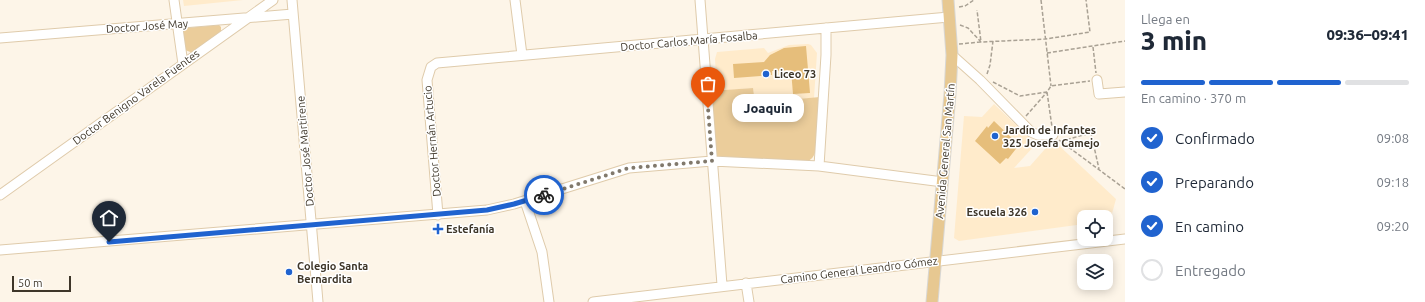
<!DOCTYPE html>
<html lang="es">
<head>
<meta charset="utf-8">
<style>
  body { margin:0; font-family:Ubuntu,sans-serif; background:#f2f2f3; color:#1f2937; height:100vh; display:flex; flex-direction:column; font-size:15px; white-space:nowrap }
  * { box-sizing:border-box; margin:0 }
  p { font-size:13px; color:#747a83 }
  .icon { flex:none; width:22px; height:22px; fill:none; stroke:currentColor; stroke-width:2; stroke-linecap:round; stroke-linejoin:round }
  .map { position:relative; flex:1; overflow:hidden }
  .sheet { display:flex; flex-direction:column; background:#fff; width:300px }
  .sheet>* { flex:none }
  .controls { position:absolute; left:1077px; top:210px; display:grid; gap:8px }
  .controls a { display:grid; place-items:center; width:36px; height:36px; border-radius:8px; background:#fff; box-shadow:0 2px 10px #0003; font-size:20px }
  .scale { position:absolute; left:12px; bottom:10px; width:59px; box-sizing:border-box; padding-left:4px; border:2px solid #3e3629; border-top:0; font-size:11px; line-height:14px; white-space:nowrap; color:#3e3629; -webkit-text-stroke:3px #fff; paint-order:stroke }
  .pin { position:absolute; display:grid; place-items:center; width:34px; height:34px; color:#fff; margin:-41px -17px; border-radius:50% 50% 50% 0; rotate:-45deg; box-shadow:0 0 4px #0007 }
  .pin .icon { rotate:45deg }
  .courier { position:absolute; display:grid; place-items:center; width:40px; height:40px; margin:-20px; border:3px solid #2063cf; border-radius:50%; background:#fff; color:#222; box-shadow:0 1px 5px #0007 }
  .bubble { position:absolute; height:28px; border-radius:12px; background:#fff; box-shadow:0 2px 10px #0003; font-size:13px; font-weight:800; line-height:28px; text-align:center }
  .headline em { font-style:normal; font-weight:800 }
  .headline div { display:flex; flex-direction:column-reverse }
  .headline { display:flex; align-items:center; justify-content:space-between; height:68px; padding:0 16px }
  h1 { font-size:26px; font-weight:800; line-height:30px }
  .bar { display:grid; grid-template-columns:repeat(4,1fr); gap:6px 4px; align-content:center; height:48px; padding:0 16px }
  .bar i { height:5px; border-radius:3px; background:#e0e1e3 }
  .bar .selected { background:#2063cf }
  .bar p { grid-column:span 4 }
  ol { padding:0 16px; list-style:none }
  li { display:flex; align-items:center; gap:12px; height:44px }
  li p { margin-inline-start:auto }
  li .icon { padding:4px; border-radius:50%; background:#2063cf; color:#fff; stroke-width:4 }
  li:last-child { color:#747a83 }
  li i { width:22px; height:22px; border:2px solid #e0e1e3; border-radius:50% }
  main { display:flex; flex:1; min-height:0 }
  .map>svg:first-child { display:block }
</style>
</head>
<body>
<main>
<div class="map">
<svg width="1125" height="302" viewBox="0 0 1125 302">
  <rect width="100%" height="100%" fill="#fdf5e8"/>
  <path fill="#ffebcb" d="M183,0H243L184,6Z
    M808,44L811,45L817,53L814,98L754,103L753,88L717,91L715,59L717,52L764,48L768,53L789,45Z
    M994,104L1036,144L1014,168L1030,166L1053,140L1116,199L1110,221H1106V217H1084V224L959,241L954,238L964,116L982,117Z"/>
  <path fill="#ebcd9b" d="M219,25L221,27V32L193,53L185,50L182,33L186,28Z
    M753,88L755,103L820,97L816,149C814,157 812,160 805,162L716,156L711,91Z"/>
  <path fill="#e6be7b" d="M806,46L810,93L793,94L791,70L772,71V75L734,78L733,64L764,62L770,55L784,48Z
    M994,121L1019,145L1008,159L1006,158L1000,164L975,141L987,126L988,128Z"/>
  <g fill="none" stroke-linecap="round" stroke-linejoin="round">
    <g stroke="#dfcbab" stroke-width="11">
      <path id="minor" d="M174,0L183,64
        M292,0L318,302
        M515,0L522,55
        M700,0L722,285
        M0,38L293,14
        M952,55L980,80L1031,132L1038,135H1053
        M1097,80L1099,94L1125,92
        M819,166L826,55V28
        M0,195L273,0
        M525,201L542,252L549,302
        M438,215L427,80L431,67L437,63L949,17
        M0,250L487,210L514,204L629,168L712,161L819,166L943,182
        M746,283L749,302
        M593,302L1125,239"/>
    </g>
    <g stroke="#d8d7d4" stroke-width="13">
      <path id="major" d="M932,302L950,94L952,55L948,0"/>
    </g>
    <path stroke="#a9a194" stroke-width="1.5" stroke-dasharray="4 2" stroke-linecap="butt" d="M1041,0L1051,86
      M959,7L965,6L974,0
      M960,25L968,28L981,42L1046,39L1090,32L1086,0
      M959,44L981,42L977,10
      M1093,47L1096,73
      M1047,53L1125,41
      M987,74L990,65L993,41
      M993,82L1020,96L1047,92L1051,86L1090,81
      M1047,92L1052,127
      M1026,116L1047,92
      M1059,140L1125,189
      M1061,141L1091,133L1099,169"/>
    <use href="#minor" stroke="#fff" stroke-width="9"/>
    <use href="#major" stroke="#e7c891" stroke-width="11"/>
  </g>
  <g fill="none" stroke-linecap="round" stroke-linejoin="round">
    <path stroke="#81796c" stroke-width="4" stroke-dasharray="0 7.2" d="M544,195L629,168L712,161L708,108"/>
    <path stroke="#2063cf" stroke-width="5" d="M109,242L487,210L514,204L544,195"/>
  </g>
  <g fill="#2063cf" stroke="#fff" stroke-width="1.5">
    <circle cx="766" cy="74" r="4"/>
    <circle cx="995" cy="136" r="4"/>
    <circle cx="1035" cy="212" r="4"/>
    <path d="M436 223h4v4h4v4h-4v4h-4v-4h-4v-4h4z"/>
    <circle cx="289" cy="272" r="4"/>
  </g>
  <g text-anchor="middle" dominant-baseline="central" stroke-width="3" stroke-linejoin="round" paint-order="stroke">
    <g font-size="11" fill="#3e3629" stroke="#fff">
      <text transform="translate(147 26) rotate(-4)">Doctor José May</text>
      <text transform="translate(689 41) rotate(-5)">Doctor Carlos María Fosalba</text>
      <text transform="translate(136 97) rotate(-36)">Doctor Benigno Varela Fuentes</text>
      <text transform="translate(432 141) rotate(-95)">Doctor Hernán Artucio</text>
      <text transform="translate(305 151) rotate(-95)">Doctor José Martirene</text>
      <text transform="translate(945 151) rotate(-85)">Avenida General San Martín</text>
      <text transform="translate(859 270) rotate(-7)">Camino General Leandro Gómez</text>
    </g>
    <g font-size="11" font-weight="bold" fill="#3e3629" stroke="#fff" text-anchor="start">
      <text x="774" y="74">Liceo 73</text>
      <text x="1003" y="130">Jardín de Infantes<tspan x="1003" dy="13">325 Josefa Camejo</tspan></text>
      <text x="1027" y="212" text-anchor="end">Escuela 326</text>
      <text x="446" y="229">Estefanía</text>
      <text x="297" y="266">Colegio Santa<tspan x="297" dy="13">Bernardita</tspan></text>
    </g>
  </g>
</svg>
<div class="controls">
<a><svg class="icon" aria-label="locate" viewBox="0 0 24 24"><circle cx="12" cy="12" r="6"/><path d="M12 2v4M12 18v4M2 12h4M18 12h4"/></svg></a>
<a><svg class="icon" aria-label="layers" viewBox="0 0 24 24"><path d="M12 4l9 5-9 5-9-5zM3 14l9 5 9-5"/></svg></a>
</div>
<div class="scale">50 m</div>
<div class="pin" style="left:708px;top:108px;background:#ea580c"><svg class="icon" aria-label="bag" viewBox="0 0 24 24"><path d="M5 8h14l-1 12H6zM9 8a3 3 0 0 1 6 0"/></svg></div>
<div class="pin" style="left:109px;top:242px;background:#1f2937"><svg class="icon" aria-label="home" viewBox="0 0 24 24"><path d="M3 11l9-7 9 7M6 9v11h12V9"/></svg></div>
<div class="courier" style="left:544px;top:195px"><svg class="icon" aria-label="bike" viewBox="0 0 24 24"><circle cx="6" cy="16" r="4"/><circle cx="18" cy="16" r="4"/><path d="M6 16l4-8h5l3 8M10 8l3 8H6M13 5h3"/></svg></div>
<div class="bubble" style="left:732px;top:94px;width:72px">Joaquin</div>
</div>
<section class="sheet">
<div class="headline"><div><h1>3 min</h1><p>Llega en</p></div><em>09:36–09:41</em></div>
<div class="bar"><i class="selected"></i><i class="selected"></i><i class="selected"></i><i></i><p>En camino · 370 m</p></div>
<ol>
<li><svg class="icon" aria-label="check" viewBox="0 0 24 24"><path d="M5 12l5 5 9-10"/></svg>Confirmado<p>09:08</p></li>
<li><svg class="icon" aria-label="check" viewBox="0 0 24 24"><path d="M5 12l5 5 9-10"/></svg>Preparando<p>09:18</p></li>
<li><svg class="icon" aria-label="check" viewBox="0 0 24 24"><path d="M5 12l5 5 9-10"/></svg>En camino<p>09:20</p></li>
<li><i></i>Entregado</li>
</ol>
</section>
</main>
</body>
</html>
